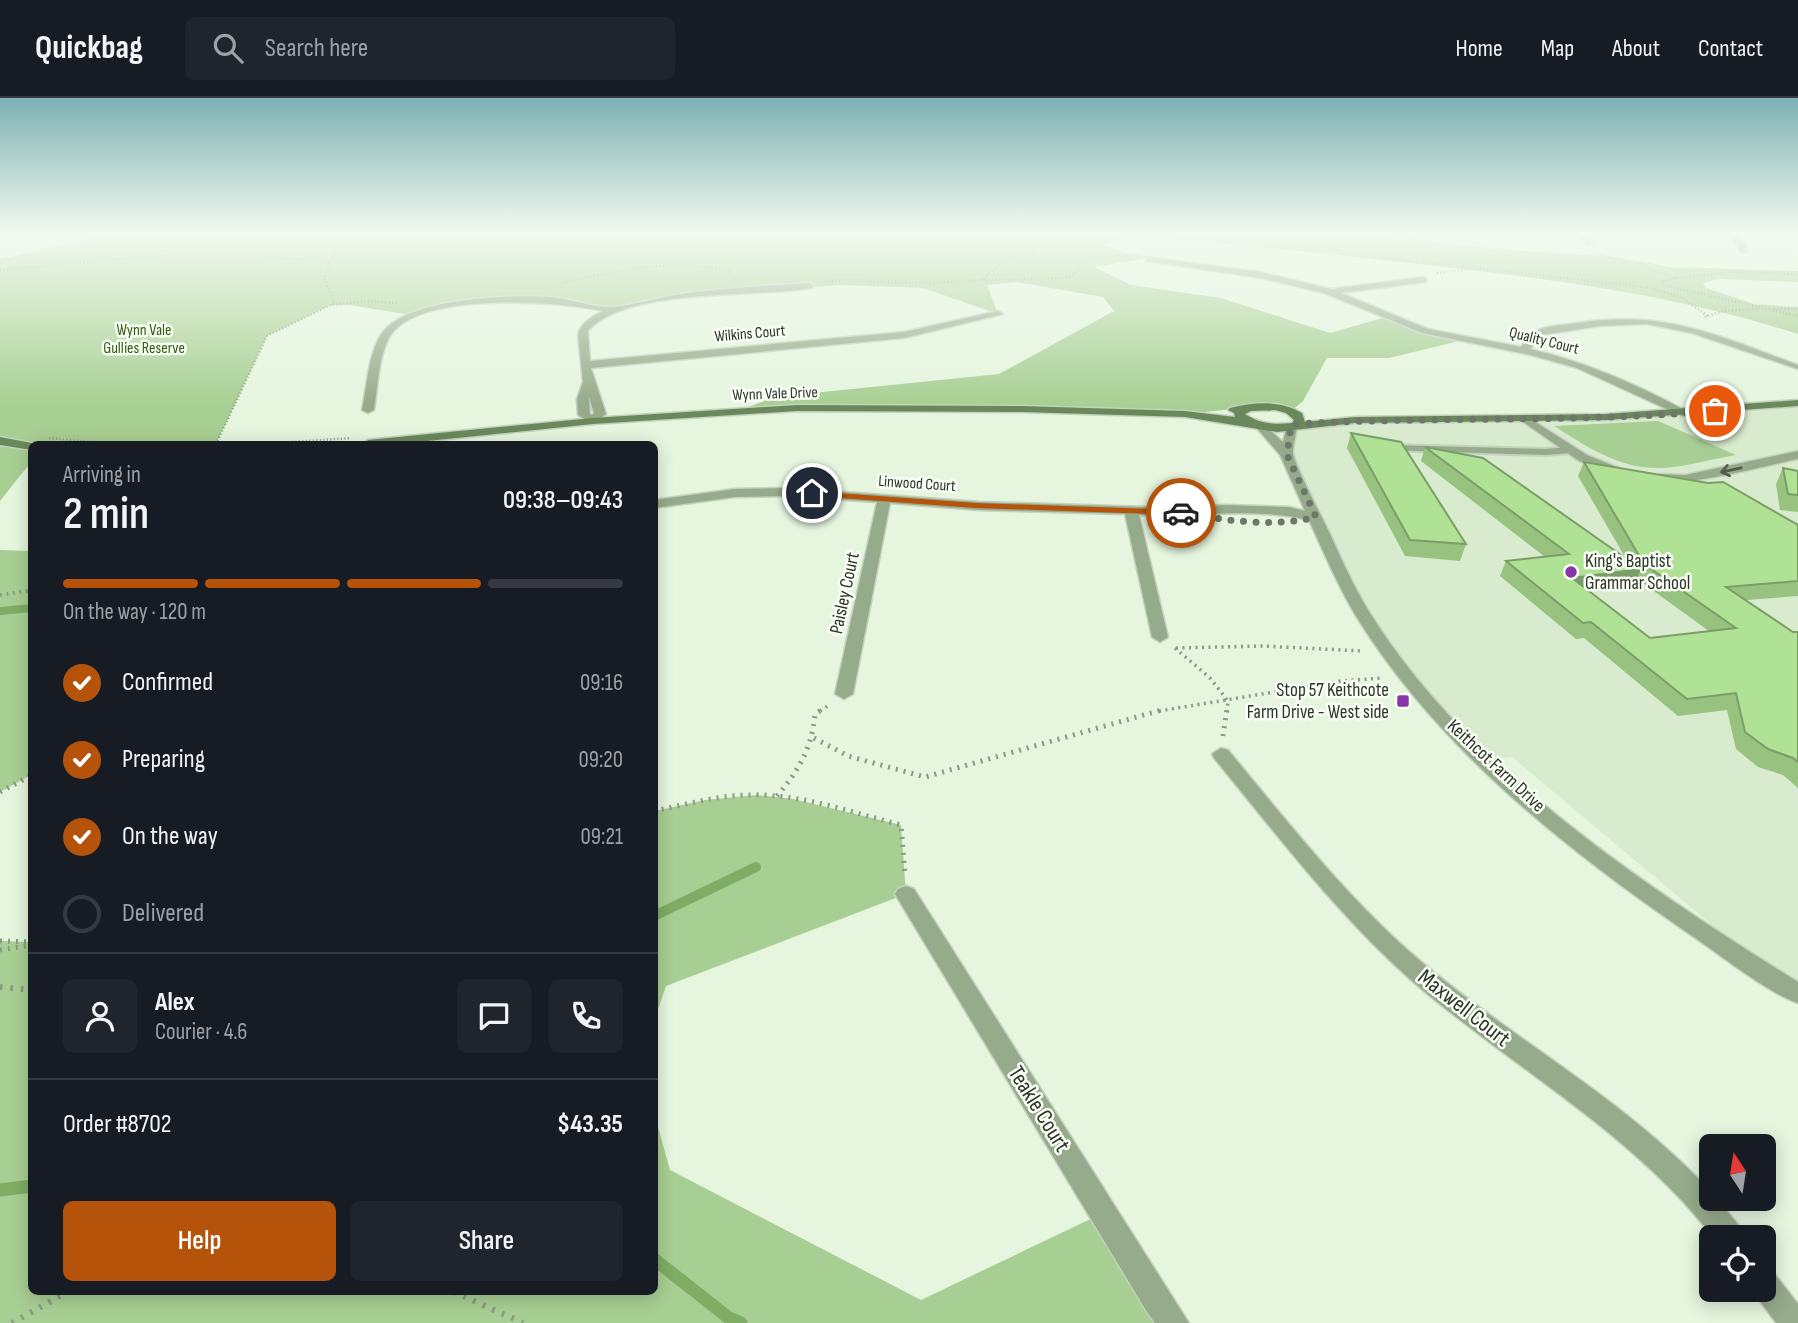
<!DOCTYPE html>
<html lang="en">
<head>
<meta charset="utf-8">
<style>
  body { margin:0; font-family:"Sofia Sans Condensed",sans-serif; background:#20242c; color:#f1f3f6; height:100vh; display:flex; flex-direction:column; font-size:26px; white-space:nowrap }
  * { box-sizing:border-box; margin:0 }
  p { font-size:23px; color:#9ea1a6 }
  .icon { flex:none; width:38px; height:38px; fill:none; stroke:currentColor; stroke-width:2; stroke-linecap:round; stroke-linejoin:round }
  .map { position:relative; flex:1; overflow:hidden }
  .details { position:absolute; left:28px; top:343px; width:630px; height:854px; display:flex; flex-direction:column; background:#171b24; border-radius:10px; box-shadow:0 4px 18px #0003 }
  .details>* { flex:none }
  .needle { width:46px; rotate:348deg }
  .controls { position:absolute; left:1699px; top:1036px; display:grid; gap:14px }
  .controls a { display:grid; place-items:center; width:77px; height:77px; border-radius:10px; background:#171b24; box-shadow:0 4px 18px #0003; font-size:35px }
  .pin { position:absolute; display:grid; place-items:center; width:60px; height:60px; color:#fff; margin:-30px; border:4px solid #fff; border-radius:50%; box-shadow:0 2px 7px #0007 }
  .courier { position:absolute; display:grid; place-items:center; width:70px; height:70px; margin:-35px; border:5px solid #b45309; border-radius:50%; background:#fff; color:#222; box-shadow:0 2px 9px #0007 }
  .head em { font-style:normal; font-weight:600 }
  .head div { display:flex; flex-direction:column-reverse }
  .head { display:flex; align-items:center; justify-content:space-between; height:119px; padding:0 35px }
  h1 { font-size:46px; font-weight:600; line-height:52px }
  .bar { display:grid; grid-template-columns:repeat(4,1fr); gap:10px 7px; align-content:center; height:84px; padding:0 35px }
  .bar i { height:9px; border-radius:5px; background:#363941 }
  .bar .active { background:#b45309 }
  .bar p { grid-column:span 4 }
  .line { display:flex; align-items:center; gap:18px; padding:0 35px; border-top:2px solid #363941 }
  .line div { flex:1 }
  .round { display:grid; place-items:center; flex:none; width:74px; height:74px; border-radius:10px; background:#20242c }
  ol { padding:0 35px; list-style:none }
  li { display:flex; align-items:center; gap:21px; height:77px }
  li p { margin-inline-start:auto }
  li .icon { padding:7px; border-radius:50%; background:#b45309; color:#fff; stroke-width:4 }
  li:last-child { color:#9ea1a6 }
  li i { width:38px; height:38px; border:4px solid #363941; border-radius:50% }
  .cta { display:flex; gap:14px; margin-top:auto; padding:14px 35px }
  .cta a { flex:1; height:80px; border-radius:10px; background:#b45309; color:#fff; font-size:28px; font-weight:600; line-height:80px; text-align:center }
  .cta a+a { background:#20242c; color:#f1f3f6 }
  header { display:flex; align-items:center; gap:42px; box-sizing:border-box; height:98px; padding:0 35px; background:#171b24; border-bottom:2px solid #363941 }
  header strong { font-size:33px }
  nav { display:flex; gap:38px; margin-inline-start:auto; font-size:24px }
  .search { width:490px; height:63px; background:#20242c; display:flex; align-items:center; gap:18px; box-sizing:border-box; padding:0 24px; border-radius:10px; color:#9ea1a6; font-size:26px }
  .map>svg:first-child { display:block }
</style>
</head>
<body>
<header>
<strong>Quickbag</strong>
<div class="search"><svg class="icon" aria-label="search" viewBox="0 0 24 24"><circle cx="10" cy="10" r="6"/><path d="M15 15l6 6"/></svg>Search here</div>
<nav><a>Home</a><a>Map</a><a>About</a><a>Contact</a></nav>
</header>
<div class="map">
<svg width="1798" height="1225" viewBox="0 0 1798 1225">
  <rect width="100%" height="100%" fill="#e5f5de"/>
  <path fill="#d8ebce" d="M1798,305V894L1781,885L1512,659L1485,662L1371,529L1287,357L1295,327L1355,322L1695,314Z"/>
  <path fill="#a8cf93" d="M101,136H1366L1507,152L1616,159L1670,169L1798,173V184L1718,181L1703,185L1706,190L1754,206L1798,209V236C1683,199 1565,183 1445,169C1340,157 1235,146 1129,136L1105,147L1129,156L1156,159L1094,169L1131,187L1221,200L1330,235L1386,219L1463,242L1389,260H1327L1303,303L1291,313L1243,310L1185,316L1022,311L739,313L774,299L999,276L1114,213L1103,199L1017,184L987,187L998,216L923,190L841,187L654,201L611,212L541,201L456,207L416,218L350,207H331L267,238L216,346H32L31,364L0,403V161L97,140Z
    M1658,323L1736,357C1710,361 1680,371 1654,370C1617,369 1584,347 1554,328Z
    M0,452L32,453L31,677L0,694Z
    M757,697L793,701L901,727L906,796L666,888L655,920V713L705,702Z
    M0,843L31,844L32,1194H654L655,1018L670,1072L921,1202L1103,1115L1174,1225H0Z"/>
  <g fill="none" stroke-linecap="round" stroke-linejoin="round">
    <path stroke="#7ead63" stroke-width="8" d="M0,513L32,510"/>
    <path stroke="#7ead63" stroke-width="10" d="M654,818L756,769"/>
    <path stroke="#7ead63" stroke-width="13" d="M0,1092L32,1088
      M654,1161L729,1220L741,1225"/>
    <g stroke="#c4d2be" stroke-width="4">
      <path id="service" d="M1390,347L1545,351L1571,349L1575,352L1571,355L1545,357L1387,352V348Z"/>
    </g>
    <g stroke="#c4d2be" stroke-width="3">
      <path id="minor" d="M1577,136H1586L1595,145L1588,147Z
        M1729,136H1737L1746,145L1747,154H1741Z
        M1149,159L1261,174L1331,191L1423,179L1426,180V184L1341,195L1428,231L1521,249C1525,244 1530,236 1536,233C1546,227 1566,227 1578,225C1664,211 1719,238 1798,267V271L1692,235L1647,226L1600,228L1542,237L1530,251C1586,264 1636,286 1686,313V317L1682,318L1577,270L1531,257L1422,235L1324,195L1261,180L1146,163Z
        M809,185L813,188L812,190C756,200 626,189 588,233L590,263L904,234L998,213L1003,216L904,240L591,270L606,316L593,326L578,317L577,301L583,284L578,237C580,225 592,218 603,213C558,203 419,193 390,238C378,259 378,289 374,312L368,315L362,312C367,288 368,256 382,235C407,200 510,196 550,199C569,200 596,211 613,209C636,207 659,199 681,196C724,190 766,188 809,185ZM589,299L594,315L592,317L590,316Z
        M1526,318L1587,357L1629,374L1623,378L1579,363L1522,323L1520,321Z
        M1261,324L1283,344L1287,327L1297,329C1296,337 1293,347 1293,355C1294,366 1324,423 1330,436C1344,467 1358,498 1377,526C1474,675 1649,791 1798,884V905C1768,895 1719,856 1691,837C1568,753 1442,653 1361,526C1340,493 1325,457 1309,422C1254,409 1195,419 1139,417L1168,539L1160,544L1152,539L1125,416L979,412L890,405L853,596L844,601L835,596L877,404L788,398L735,399L654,410V402L735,391L788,390L979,404L1178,410L1225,407L1289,409L1305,413L1280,357L1255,328Z
        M1798,353V361C1772,366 1671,394 1654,380L1660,376L1685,377Z
        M1221,650L1228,652C1291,728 1353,808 1430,871C1521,946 1629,1005 1710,1093L1712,1101H1717L1740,1129L1744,1139H1713C1631,1033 1511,969 1411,882C1337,816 1277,737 1214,660L1212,656Z
        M906,788L914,791L1189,1225H1155L1147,1214L895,796L898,791Z
        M1764,1170L1774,1175L1798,1206V1225H1776L1754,1195L1752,1192H1764Z"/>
    </g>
    <g stroke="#c4d2be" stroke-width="3">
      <path id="secondary" d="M1798,302V308L1606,322L1355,325L1277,334L1185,319L1022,314L797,313L593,326L398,346H362L368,342L593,320L797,307L1022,308L1185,313L1235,319L1234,315L1228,312L1230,310C1255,304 1279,302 1302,315L1305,324L1355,319L1606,316ZM1275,312L1286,315L1294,322L1292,325C1275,327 1260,326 1245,316L1251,313Z
        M0,339L37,346H32V352L0,347Z"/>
    </g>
    <path stroke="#8c9787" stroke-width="2.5" stroke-dasharray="1 2.5" stroke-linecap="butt" d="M145,136C169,138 192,142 216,143C254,144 299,134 335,151L324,180L334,203L331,207
      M951,136C978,148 1008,140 1035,152V155L1007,160L982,182L1064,180L1074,177L1082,163L1087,160L1138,156
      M1254,136L1316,149L1419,164
      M1601,157L1676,180L1661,184L1663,187L1798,218
      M1428,164L1651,190L1682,200L1708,218
      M0,172L141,159L228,155L329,164
      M1437,175L1470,171
      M1676,180L1732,174L1798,176
      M825,184L843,182L924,185L982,182
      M563,185C619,172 673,160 730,173L728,176
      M1774,211H1798
      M1705,219L1723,213L1759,211
      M49,340L110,346
      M216,346L267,238L331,207L367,203L398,205
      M264,346L351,340"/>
    <path stroke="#8c9787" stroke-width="3.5" stroke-dasharray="2 4.5" stroke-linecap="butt" d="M0,497L32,492
      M1175,550L1210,580L1228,603L1227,613
      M1176,550L1262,548L1362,553
      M820,613L829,607
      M1159,613L1341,583L1382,580"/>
    <path stroke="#8c9787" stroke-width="5" stroke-dasharray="2 6" stroke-linecap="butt" d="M1223,638L1227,611
      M814,640L848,658L925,679L1165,611
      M0,694L32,677
      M777,698C799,672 812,650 815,616L823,611
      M654,713C684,707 715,698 746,697C799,695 850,714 901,727L905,777
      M0,843L32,844
      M0,852L32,847"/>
    <path stroke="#8c9787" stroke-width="6" stroke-dasharray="2.5 8" stroke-linecap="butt" d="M0,889L32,892
      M454,1194L523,1225
      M12,1225L67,1194"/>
    <use href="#service" fill="#96ab8b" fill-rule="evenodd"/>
    <use href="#minor" fill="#96ab8b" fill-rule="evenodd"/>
    <use href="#secondary" fill="#6a895a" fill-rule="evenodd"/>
  </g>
  <path fill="#97c280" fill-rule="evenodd" d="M1351,335L1466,446L1460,463L1405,458L1347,350Z
    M1425,349L1625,459L1578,378L1584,364L1798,427V498L1746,502L1793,534H1798V690L1783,677L1758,669L1736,651L1727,612L1678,618L1584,540L1576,541L1500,478L1506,463L1545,459L1421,363ZM1636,480L1637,481L1709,533L1650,540L1588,492L1634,486Z
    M1783,370L1798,373V414L1780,412L1776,386Z"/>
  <path fill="#7b9e68" d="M1641,471L1634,486L1565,495L1572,480Z"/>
  <path fill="#b0e295" stroke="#7b9e68" stroke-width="2" d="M1351,335L1401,344L1466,446L1410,442Z
    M1425,349L1483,360L1641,471L1572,480L1650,540L1736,530L1644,466L1584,364L1708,385L1723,384L1798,427V483L1726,489L1793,534H1798V664L1793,660L1768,651L1745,634L1736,595L1687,601L1591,524L1583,525L1506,463L1569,456Z
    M1783,370L1798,373V397L1788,396Z"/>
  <defs><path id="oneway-shaft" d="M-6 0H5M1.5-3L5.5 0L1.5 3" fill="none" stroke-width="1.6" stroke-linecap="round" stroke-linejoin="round" transform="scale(1.75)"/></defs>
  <use stroke="#525d4c" href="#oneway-shaft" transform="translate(1731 372) rotate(168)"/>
  <linearGradient id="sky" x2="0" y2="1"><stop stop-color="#7db1b3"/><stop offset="0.44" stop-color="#f3faf0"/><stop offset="1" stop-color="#f3faf0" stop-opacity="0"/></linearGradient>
  <rect width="1798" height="307" fill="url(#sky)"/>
  <path fill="#b45309" d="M809,393L976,405L1181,412L1186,415L1181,417L976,410L812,398Z"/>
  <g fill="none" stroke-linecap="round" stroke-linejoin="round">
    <path stroke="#6d7769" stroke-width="7" stroke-dasharray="0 12.6" d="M1181,415C1226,422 1272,430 1316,419L1287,357L1291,328L1297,326C1436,318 1576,325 1715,313"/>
  </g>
  <g fill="#8737a7" stroke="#f9fff5" stroke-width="2.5">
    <circle cx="1571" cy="474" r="7"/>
    <rect x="1396" y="596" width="14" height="14" rx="3.5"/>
  </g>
  <g text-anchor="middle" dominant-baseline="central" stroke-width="5" stroke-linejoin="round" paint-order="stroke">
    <g font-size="16" fill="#305b0d" stroke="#f9fff5">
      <text x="144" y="232">Wynn Vale<tspan x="144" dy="18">Gullies Reserve</tspan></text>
    </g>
    <g font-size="16" fill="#2d332a" stroke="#f9fff5">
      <text transform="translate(750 236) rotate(-5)">Wilkins Court</text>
      <text transform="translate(1544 243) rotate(14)">Quality Court</text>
      <text transform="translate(775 296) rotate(-2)">Wynn Vale Drive</text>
      <text transform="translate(917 386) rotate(4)">Linwood Court</text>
    </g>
    <g font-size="19" fill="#2d332a" stroke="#f9fff5" text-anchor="start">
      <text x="1585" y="463">King's Baptist<tspan x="1585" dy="22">Grammar School</tspan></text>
      <text x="1389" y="592" text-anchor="end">Stop 57 Keithcote<tspan x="1389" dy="22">Farm Drive - West side</tspan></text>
    </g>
    <g font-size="19" fill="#2d332a" stroke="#f9fff5">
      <text transform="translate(845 495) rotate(-78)">Paisley Court</text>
      <text transform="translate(1496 668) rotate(43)">Keithcot Farm Drive</text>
    </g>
    <g font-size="23" fill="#2d332a" stroke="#f9fff5">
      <text transform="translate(1464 910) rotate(38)">Maxwell Court</text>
      <text transform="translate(1039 1011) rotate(58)">Teakle Court</text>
    </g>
  </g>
</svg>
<div class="controls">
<a><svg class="needle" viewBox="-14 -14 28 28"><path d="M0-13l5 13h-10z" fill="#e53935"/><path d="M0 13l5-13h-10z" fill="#9ea1a6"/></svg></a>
<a><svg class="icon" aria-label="locate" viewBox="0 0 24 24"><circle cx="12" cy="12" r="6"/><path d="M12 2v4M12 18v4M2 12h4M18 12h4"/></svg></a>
</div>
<div class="pin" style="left:1715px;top:313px;background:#ea580c"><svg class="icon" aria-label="bag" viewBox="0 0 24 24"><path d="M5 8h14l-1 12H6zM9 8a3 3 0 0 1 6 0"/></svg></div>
<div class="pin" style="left:812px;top:395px;background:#1f2937"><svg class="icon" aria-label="home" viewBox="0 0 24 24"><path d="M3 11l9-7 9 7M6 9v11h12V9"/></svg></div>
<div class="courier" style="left:1181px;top:415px"><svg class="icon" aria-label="car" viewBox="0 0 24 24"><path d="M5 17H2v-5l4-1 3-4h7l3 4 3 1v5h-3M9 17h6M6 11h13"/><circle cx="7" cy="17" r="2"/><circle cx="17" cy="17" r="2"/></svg></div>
<section class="details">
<div class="head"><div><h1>2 min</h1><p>Arriving in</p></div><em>09:38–09:43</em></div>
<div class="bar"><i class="active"></i><i class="active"></i><i class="active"></i><i></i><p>On the way · 120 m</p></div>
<ol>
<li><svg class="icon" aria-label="check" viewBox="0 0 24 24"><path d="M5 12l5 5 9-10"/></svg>Confirmed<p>09:16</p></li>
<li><svg class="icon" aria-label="check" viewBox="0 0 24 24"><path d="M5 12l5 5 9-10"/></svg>Preparing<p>09:20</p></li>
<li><svg class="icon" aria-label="check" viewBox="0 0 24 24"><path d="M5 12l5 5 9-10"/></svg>On the way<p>09:21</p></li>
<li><i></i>Delivered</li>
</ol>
<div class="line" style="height:126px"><a class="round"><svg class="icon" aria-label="person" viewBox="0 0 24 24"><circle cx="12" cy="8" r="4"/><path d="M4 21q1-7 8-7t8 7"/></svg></a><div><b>Alex</b><p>Courier · 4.6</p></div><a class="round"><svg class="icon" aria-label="chat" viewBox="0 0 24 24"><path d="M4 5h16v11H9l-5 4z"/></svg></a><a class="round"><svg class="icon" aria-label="phone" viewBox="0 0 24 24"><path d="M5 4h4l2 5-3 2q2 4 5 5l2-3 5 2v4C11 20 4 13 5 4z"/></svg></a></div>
<div class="line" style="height:91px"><div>Order #8702</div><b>$43.35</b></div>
<div class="cta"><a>Help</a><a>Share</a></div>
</section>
</div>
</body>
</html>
